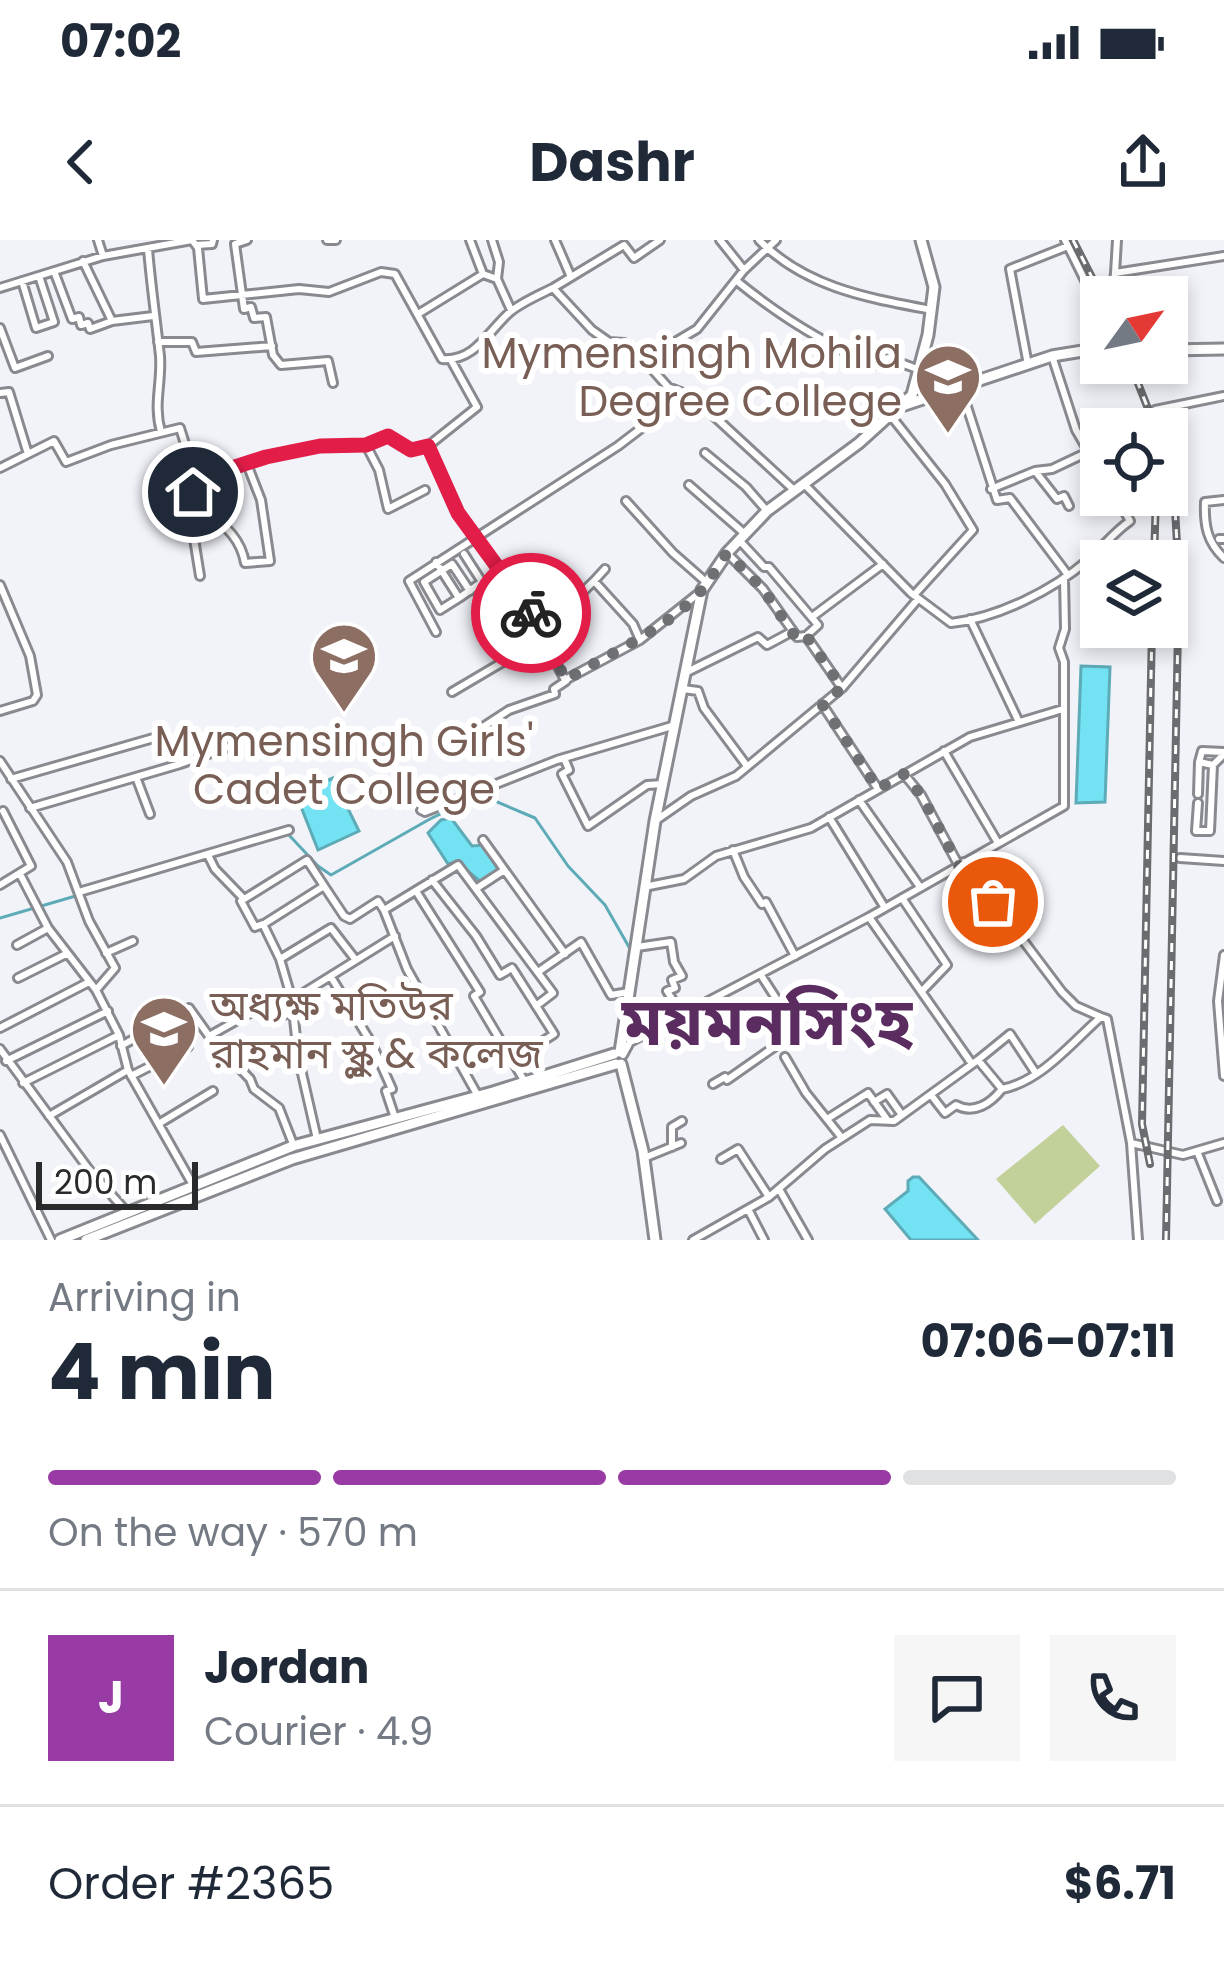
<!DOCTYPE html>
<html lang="en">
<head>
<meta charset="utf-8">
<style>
  body { margin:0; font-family:Poppins,"Noto Sans Bengali",sans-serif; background:#f6f6f7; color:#1f2937; height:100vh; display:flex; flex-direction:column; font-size:45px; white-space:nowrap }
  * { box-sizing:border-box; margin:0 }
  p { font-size:39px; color:#747a83 }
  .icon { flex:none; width:66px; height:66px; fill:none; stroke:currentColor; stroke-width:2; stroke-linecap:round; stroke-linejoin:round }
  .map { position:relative; height:1000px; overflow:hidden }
  .side { display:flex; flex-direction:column; background:#fff; flex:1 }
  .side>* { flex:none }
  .needle { width:78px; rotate:57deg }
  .tools { position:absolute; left:1080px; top:36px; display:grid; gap:24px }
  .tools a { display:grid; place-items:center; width:108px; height:108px; border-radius:0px; background:#fff; box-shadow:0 6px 18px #0003; font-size:60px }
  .scale { position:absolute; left:36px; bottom:30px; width:162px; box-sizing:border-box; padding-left:12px; border:6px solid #292a2c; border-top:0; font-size:33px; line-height:42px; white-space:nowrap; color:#292a2c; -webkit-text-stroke:9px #fff; paint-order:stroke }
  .pin { position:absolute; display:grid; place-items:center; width:102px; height:102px; color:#fff; margin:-51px; border:6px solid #fff; border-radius:50%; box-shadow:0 3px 12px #0007 }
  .courier { position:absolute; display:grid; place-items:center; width:120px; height:120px; margin:-60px; border:9px solid #e11d48; border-radius:50%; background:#fff; color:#222; box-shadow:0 3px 15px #0007 }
  .summary em { font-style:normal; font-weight:700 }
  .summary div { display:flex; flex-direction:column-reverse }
  .summary { display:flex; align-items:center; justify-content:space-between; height:204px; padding:0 48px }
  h1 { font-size:78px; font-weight:700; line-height:90px }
  .bar { display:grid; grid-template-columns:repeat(4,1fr); gap:18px 12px; align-content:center; height:144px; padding:0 48px }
  .bar i { height:15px; border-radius:9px; background:#e0e1e3 }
  .bar .active { background:#993ba4 }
  .bar p { grid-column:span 4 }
  .line { display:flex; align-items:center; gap:30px; padding:0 48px; border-top:3px solid #e0e1e3 }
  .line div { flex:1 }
  .round { display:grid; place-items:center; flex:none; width:126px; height:126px; border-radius:0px; background:#f6f6f7 }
  .status { display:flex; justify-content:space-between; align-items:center; height:84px; padding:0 60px; background:#fff; direction:ltr }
  .status svg { height:33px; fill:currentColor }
  header { display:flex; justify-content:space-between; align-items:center; height:156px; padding:0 48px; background:#fff; font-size:54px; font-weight:700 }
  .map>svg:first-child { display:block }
</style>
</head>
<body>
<div class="status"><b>07:02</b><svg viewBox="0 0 49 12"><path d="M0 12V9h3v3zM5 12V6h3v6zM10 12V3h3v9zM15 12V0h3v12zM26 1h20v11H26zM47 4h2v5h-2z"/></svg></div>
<header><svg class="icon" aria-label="back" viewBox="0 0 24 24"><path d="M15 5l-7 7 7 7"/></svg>Dashr<svg class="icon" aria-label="share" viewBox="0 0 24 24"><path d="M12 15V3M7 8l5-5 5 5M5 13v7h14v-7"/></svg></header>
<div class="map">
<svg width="1224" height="1000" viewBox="0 0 1224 1000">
  <rect width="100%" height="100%" fill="#f1f3f9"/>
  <path fill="#c2d099" d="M1063,885L1100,926L1035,984L996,939Z"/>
  <path fill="#73e2f2" stroke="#5dabb7" stroke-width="3" d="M1081,426L1110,427L1105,562L1076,563Z
    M333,538L359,591L318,610L296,554Z
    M451,578L472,606L483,605L499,631L481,642L457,622L448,624L428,593L441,580Z
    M913,937H919L978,1000H911L885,969L908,951V941Z"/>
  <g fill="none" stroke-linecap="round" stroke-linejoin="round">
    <path stroke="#5dabb7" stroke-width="3" d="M288,594L318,626L331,635L430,579L473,558H488L535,578L568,626L605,665L629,707
      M117,644L206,618
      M0,678L79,655"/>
    <g stroke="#888a8f" stroke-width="12">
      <path id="minor" d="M98,0L103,16
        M247,0L235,4L244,69L251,67L254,78L266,77L273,115L281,125L328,121L333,143
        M327,0H336
        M492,0L499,22L497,39
        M555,0L571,37
        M720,0L744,30
        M759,0C806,48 869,58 932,70
        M1065,0L1101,73
        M196,5L212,4L213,0
        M148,9C151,45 156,80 160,116C162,144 153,164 161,192
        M83,21L112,81
        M54,31L72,79L79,77L81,85L88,83L90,89L112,81L153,76
        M1115,33L1117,0
        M483,34L497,39L511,70
        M22,41L36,88L54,82L39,36
        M738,42C781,77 824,104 875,125L888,118L917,129
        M0,48L103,16L192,0L198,8L203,59L299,49L329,52L381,32L395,34L442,119C475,122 489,90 510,72C522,62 539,55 553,48L592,90L609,102L624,103L635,110L668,147L686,154L715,177L794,250
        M553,48L624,5L634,18L660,0
        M1112,57L1115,33L1224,16
        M418,74L483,34L470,0
        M0,88L15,128L48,116
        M158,102H192L196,112L272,106
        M1052,116L1076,190L1101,233
        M451,120L477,167L428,206L457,273L527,367L565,440L640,400L699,353
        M645,120L697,89L744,30L776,0
        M1028,125L1010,29L1068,6
        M961,148L997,260L1010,258L1068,335
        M0,153L9,152L28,214
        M1155,170L1224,156
        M891,176L945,244L973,290L914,355
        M366,205L379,230L388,269L425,250
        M705,213L746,247L767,271
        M0,228L54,201L66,222L111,205L180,188L195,236L230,231L265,217L319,206L369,205L388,196L411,210L428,206
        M1035,231L1052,229L1088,212
        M195,236L193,252L201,275L191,280L200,336
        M804,244L911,353L951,383C998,378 1053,350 1088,320C1103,307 1114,292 1130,281L1115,255
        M689,245L745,294
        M991,249L1035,231L1057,259L1064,256L1069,266
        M1224,260L1205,262C1204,285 1207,302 1224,318
        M626,261L673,313L706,342
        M201,275L209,274C227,287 241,300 245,323L270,321L261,260L247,224
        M1219,299H1224
        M739,300L764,327H769L818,385L806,396L842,448
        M727,313L763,349L797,397L806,396
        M436,322L459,358L482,342L464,314
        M605,329L594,341L633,384L640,400
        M0,345L30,416L37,455L33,461L0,471
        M459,358L440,370L424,342L452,324L470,351
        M812,377L883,324
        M970,379L1018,480
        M436,392L409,341L618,206L686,154
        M687,432L758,397L767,405L793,391
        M683,449L698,451L704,468L747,526
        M452,452L523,410L594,341
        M822,464L878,549
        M466,498L509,470L555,454L554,449L566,441
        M944,511L998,603
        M1224,512L1202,511L1199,522L1213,525L1224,514
        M564,518L569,530L562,534L588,586L647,545L663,544
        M0,521L67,622L89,681L115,728L96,750L119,795L128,830L193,945
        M904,534L921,555L959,626
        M136,537L150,574
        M11,539L164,495L180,524L228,507
        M1198,554L1199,522
        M859,560L920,647
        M1198,563L1196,591H1210L1213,525
        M30,568L180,524
        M421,570L425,572L557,520L672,486
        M829,577L885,668
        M655,581L691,556L736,536L842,448L918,359
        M483,600L565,714
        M733,610L744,637L762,664L766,662L795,716
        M208,615L215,629L244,659
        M1180,618L1224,621
        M964,622L1062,752L1076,766L1101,777
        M20,634L48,688L96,750
        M432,640L476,696L500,735L512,728L554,794L512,821
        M0,645L31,626L3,571
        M644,647L684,639L716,616L811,588L970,497L1063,469
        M477,648L503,631
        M416,651L480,752L474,756L525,842
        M79,652L289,590
        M902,658L947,725L923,750
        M384,670L458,625L553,753L536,766
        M384,670L407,729L478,856
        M869,677L972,824
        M264,684L324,646L344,676L350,679L378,661L384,670
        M17,705L48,688
        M637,707L671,702L674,722L682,736L672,740L675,748L667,751L683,776
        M106,713L133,701
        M1224,715L1218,761L1224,836
        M280,719L331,688L355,719
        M538,732L581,702L611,755L629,752
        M331,737L372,804L392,849L386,851L395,878
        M18,738L66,714
        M292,760L280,719L263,684L255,687L241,661L307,620L324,646
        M0,788L89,742
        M209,796L250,839L254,849L279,868L293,904
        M121,806L189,768L209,796L268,763L277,778L293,771
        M0,809L90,931L126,971
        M623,815L630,802L869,677L1064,566V422L1059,408L1065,389L1064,338
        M785,817L806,853L842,898
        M978,820L1010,794L1035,832
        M6,821L108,771
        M131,836L188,807
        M23,843L119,795
        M713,844L725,837L727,840L797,791L761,735
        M931,855L945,873L956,865C974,875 991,863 1002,849
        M874,862L887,854L902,875
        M49,876L128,830
        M827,879L868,853L886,878
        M160,883L213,851
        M0,895L51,1000
        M317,899L298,816L292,760L395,696
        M1131,903L1138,1000
        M672,907V887L682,881
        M1197,911L1217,961
        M644,918L681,903
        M721,919L738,909L769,957
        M779,949L808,1000
        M748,969L764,1000
        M693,1000L769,957L825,909L870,880L894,881L978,820L1002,849C1042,841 1072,802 1101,777L1107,779L1131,903L1183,915L1224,903"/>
    </g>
    <g stroke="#888a8f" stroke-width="15">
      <path id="major" d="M1167,110L1224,109
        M905,165L1052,116L1101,108
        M620,812L655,581L702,350L727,313L767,271L859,203L912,155L928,95L934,47L921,0
        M621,824L643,911L655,1000
        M60,1000L293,906L493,852L614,814
        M86,1000L292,919L616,824"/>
    </g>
    <use href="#minor" stroke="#fff" stroke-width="6"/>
    <use href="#major" stroke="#fff" stroke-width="9"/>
    <g stroke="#6a6c6f" stroke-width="8">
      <path id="rail" d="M1073,0L1102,57
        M1130,123L1156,189
        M1154,321L1156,255
        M1150,924L1142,884L1152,387
        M1166,1000L1179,338L1174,252L1167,216"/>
    </g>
    <use href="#rail" stroke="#fff" stroke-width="3" stroke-dasharray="9" stroke-linecap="butt"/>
  </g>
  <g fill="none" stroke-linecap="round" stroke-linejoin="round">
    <path stroke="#6f7074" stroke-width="12" stroke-dasharray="0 21.6" d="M531,373L566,440C611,412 663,392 700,352C710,341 718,325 727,313L763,349L796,398L805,394L842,448L822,464L878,549L904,534L921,555L959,626L964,622L993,662"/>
    <path stroke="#e11d48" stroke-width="15" d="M193,252L194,236H207L266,217L320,206L366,205L388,196L411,210L428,206L458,273L531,373"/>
  </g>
  <defs>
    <g id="university-pin" transform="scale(3.45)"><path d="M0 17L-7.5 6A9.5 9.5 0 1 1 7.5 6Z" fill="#8d6e63" stroke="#fff"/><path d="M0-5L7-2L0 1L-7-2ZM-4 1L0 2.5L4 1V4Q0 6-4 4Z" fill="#fff"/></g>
  </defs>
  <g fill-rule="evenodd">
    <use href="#university-pin" x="948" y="137"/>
    <use href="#university-pin" x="344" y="416"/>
    <use href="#university-pin" x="164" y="789"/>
  </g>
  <g text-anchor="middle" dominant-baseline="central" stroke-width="12" stroke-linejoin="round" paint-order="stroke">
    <g font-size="42" fill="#785e54" stroke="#fff" text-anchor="end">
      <text x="902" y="113">Mymensingh Mohila<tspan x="902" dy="48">Degree College</tspan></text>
      <text x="344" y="501" text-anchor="middle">Mymensingh Girls'<tspan x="344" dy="48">Cadet College</tspan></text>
      <text x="210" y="765" text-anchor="start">অধ্যক্ষ মতিউর<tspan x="210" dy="48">রাহমান স্কুল &amp; কলেজ</tspan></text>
    </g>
    <g font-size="66" font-weight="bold" fill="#5a2c5f" stroke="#fff">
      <text x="767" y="782">ময়মনসিংহ</text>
    </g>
  </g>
</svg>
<div class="tools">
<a><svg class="needle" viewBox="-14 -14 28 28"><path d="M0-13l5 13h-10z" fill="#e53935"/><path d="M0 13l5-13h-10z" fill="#747a83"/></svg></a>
<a><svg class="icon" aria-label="locate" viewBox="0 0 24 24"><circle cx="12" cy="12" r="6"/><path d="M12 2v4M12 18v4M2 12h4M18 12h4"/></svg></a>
<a><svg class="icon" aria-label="layers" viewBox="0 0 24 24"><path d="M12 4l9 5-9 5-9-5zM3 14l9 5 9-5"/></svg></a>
</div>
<div class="scale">200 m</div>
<div class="pin" style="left:993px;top:662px;background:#ea580c"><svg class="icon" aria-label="bag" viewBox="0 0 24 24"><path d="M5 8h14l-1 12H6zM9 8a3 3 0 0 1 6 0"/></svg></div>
<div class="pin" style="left:193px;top:252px;background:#1f2937"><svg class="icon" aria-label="home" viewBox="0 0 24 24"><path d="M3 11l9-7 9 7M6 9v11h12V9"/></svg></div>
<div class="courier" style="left:531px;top:373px"><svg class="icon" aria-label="bike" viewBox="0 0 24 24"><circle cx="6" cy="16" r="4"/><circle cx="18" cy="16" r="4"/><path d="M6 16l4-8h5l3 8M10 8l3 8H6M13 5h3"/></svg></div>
</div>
<section class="side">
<div class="summary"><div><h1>4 min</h1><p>Arriving in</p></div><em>07:06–07:11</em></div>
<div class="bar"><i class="active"></i><i class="active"></i><i class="active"></i><i></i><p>On the way · 570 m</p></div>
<div class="line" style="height:216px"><b class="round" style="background:#993ba4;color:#fff">J</b><div><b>Jordan</b><p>Courier · 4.9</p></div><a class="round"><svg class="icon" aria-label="chat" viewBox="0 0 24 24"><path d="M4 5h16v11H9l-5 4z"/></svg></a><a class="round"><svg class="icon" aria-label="phone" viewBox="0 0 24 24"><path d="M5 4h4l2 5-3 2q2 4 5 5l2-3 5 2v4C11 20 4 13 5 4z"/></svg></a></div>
<div class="line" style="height:156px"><div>Order #2365</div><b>$6.71</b></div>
</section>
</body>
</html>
